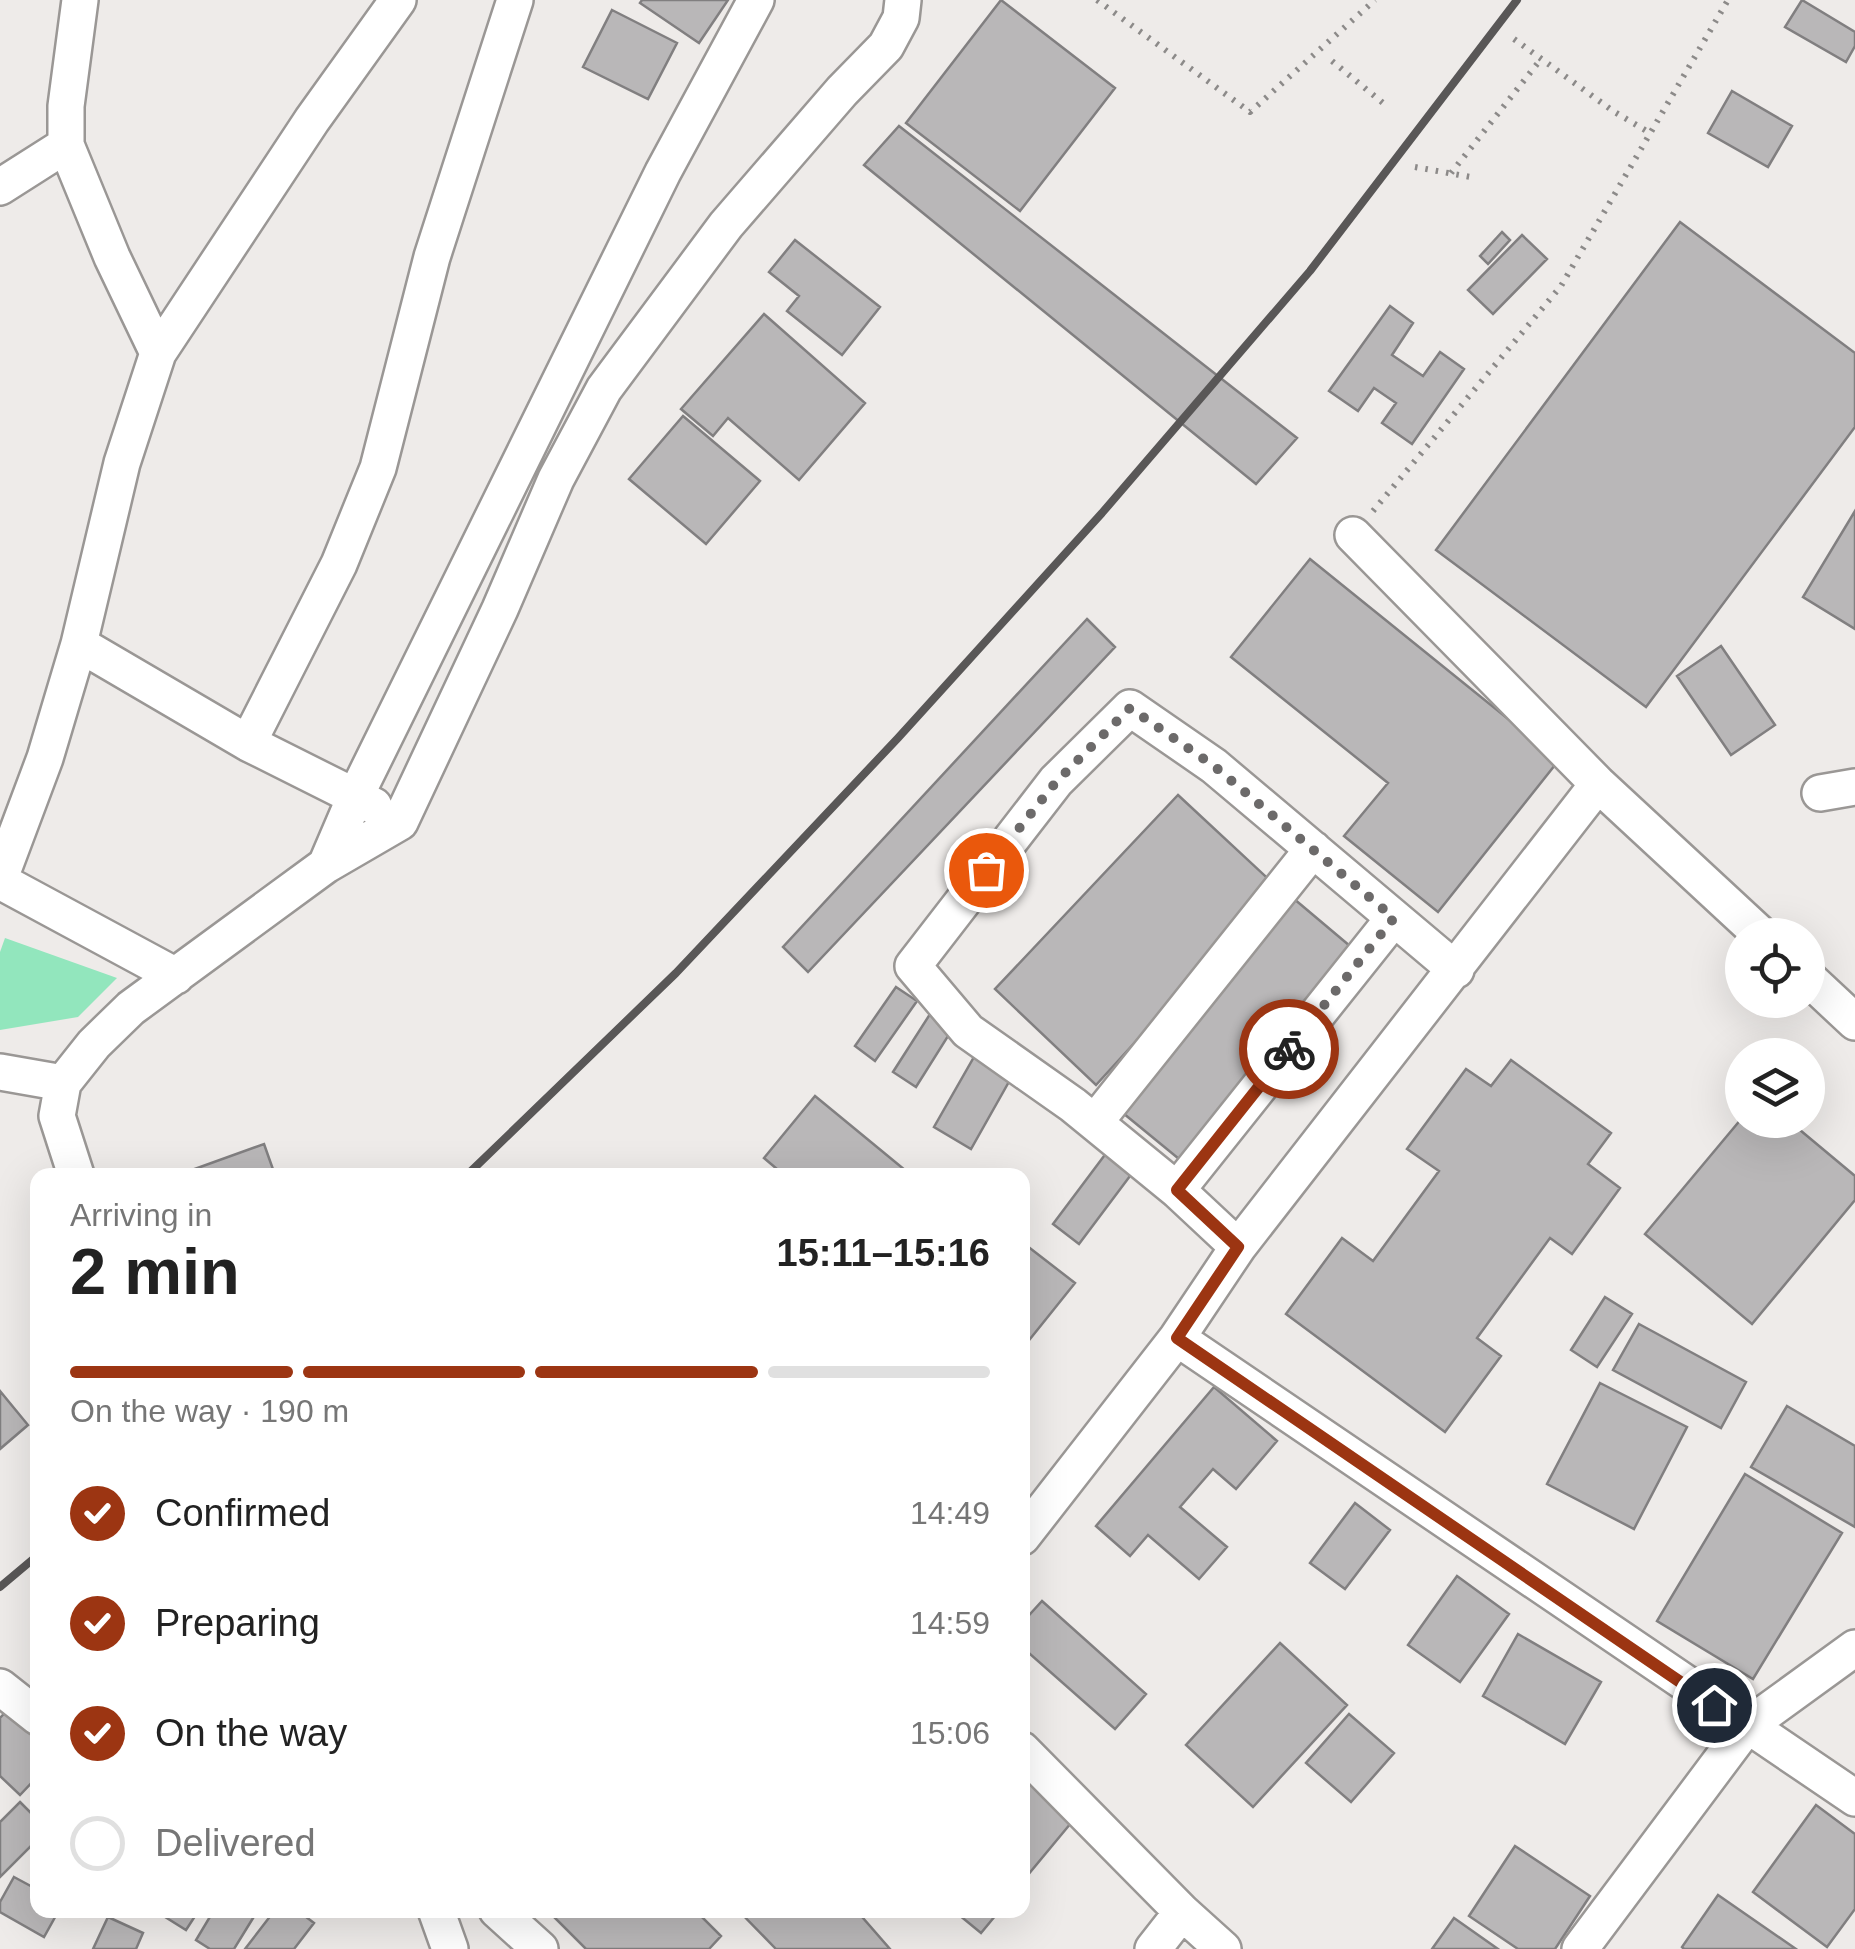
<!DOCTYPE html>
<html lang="en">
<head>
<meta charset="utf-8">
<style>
  body { margin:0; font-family:Arial,sans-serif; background:#f6f6f6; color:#222; height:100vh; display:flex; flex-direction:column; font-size:38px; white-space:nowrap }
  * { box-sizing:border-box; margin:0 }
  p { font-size:32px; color:#767676 }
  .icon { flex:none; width:55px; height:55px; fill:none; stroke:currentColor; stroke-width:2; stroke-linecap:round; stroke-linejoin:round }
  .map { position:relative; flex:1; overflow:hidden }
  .sheet { position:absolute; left:30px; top:1168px; width:1000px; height:750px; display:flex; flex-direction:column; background:#fff; border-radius:20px; box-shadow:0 10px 40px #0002 }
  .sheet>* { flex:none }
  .buttons { position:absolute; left:1725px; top:918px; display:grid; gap:20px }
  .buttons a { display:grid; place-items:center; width:100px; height:100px; border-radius:50%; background:#fff; box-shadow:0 10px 40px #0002; font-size:50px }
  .pin { position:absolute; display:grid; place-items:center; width:85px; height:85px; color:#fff; margin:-42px; border:5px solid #fff; border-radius:50%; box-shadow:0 2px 10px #0007 }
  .courier { position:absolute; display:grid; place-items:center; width:100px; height:100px; margin:-50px; border:8px solid #9c3512; border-radius:50%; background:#fff; color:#222; box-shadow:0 2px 12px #0007 }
  .overview em { font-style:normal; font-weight:800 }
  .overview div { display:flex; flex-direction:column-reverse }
  .overview { display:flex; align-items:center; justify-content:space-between; height:170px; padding:0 40px }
  h1 { font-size:65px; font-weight:800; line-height:75px }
  .bar { display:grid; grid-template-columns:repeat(4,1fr); gap:15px 10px; align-content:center; height:120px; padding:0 40px }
  .bar i { height:12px; border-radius:8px; background:#e0e0e0 }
  .bar .current { background:#9c3512 }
  .bar p { grid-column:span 4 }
  ol { padding:0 40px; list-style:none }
  li { display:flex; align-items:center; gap:30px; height:110px }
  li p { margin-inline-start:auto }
  li .icon { padding:10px; border-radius:50%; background:#9c3512; color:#fff; stroke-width:4 }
  li:last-child { color:#767676 }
  li i { width:55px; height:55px; border:5px solid #e0e0e0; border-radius:50% }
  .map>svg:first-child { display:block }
</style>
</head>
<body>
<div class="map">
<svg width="1855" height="1949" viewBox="0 0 1855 1949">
  <rect width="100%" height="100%" fill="#eeebe9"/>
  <path fill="#92e6bd" d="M5,938L117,978L78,1017L0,1030V952Z"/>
  <path fill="#b9b7b8" stroke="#817f80" stroke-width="2.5" d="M642,0H728L699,43L640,3Z
    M1001,0L1115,88L1020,211L906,123Z
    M1802,0L1855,32V46L1846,62L1785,27Z
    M612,10L677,43L648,99L583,67Z
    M1732,91L1792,126L1768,167L1708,133Z
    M899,126L1297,438L1256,484L864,165Z
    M1680,222L1855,353V427L1646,707L1436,550Z
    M1502,232L1510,240L1488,264L1480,256Z
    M1522,235L1547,259L1493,314L1468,290Z
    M795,240L880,307L842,355L787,311L799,296L769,272Z
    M1390,306L1413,323L1392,355L1423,376L1440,352L1464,369L1412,444L1382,423L1396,403L1374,388L1358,411L1329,391Z
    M764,314L865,403L799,480L728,418L713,436L681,409Z
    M683,416L760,481L706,544L629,479Z
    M1855,511V629L1803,597Z
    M1310,559L1559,760L1438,912L1344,836L1388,783L1231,657Z
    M1087,619L1115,647L808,972L783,947Z
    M1721,646L1775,725L1731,755L1677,676Z
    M1178,795L1277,887L1096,1085L995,989Z
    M1287,893L1363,957L1190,1168L1112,1104Z
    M896,987L917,1001L875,1061L855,1046Z
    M932,1011L955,1025L916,1087L893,1072Z
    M978,1050L1015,1071L971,1149L934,1127Z
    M1511,1060L1611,1133L1588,1164L1620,1188L1572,1254L1550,1238L1477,1338L1501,1356L1445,1432L1286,1314L1342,1238L1373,1261L1439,1171L1407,1149L1466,1069L1491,1086Z
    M815,1096L911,1175H784L764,1158Z
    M1742,1118L1788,1120L1855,1176V1200L1752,1324L1645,1234Z
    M264,1144L275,1175H178Z
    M1107,1152L1133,1172L1079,1244L1053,1224Z
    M1022,1242L1075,1283L1022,1349Z
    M1605,1297L1632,1314L1597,1367L1571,1350Z
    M1639,1324L1746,1382L1721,1428L1613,1370Z
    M1600,1383L1687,1427L1634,1529L1547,1484Z
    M1214,1387L1277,1441L1236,1489L1213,1469L1180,1507L1227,1547L1199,1579L1148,1535L1130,1556L1096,1526Z
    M0,1391L28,1425L0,1449Z
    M1787,1406L1855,1446V1527L1751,1467Z
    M1745,1474L1842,1533L1753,1679L1657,1621Z
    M1355,1503L1390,1530L1345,1589L1310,1563Z
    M1457,1576L1509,1614L1460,1682L1408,1645Z
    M1042,1601L1146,1694L1115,1729L1022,1647V1623Z
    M1518,1634L1601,1682L1565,1744L1483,1696Z
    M1280,1643L1347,1705L1253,1807L1186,1745Z
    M12,1705L38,1729V1776L20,1795L0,1776V1718Z
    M1349,1714L1394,1753L1351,1802L1306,1763Z
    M1022,1773L1076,1817L1022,1882Z
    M20,1802L38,1820V1839L0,1877V1822Z
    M1816,1805L1855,1834V1909L1827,1947L1753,1892Z
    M1515,1846L1590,1896L1555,1949H1518L1469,1916Z
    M14,1877L38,1890V1910H59L44,1937L0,1912V1902Z
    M1718,1895L1796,1949H1684L1682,1947Z
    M154,1910H199L186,1930Z
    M214,1910H258L234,1949H210L196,1940Z
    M275,1910H297L314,1923L294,1949H245Z
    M547,1910H695L721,1936L709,1949H586Z
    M738,1910H856L890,1949H776Z
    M953,1910H1000L981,1933Z
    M108,1917L143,1933L136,1949H93Z
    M1454,1918L1498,1949H1432Z"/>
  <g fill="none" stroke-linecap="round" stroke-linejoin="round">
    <g stroke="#9a9795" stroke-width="40">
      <path id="minor" d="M80,0L66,106V145L112,257L158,353
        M0,187L66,145
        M1353,535L1598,784L1761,935
        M79,644L248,743L374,806
        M248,743L339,564L378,468L432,257L515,0
        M1820,793L1855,787
        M326,865L356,795L663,172L756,0
        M0,878L45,758L79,644L122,463L158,353L312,120L398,0
        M0,881L176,976
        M1808,978L1855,1022
        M0,1072L63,1083
        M1095,1122L1313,849
        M76,1175L57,1116L63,1083L94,1044L131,1008L326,865L400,822L500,609L556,479L604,389L726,225L842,91L886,46L901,18L903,0
        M1177,1190L1394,918
        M1238,1247L1177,1190L1073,1105L968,1031L913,966L1056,781L1130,708L1214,766L1456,970
        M1177,1338L1855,1798
        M1022,1537L1177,1338L1238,1247L1598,784
        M0,1687L38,1717
        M1022,1750L1182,1912L1223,1949
        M436,1910L450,1949
        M497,1910L540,1949
        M1153,1949L1182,1912
        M1580,1949L1746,1727L1855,1648"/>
    </g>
    <path stroke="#8c8a89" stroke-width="6" stroke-dasharray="2.5 8" stroke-linecap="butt" d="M1097,0L1250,112L1375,0
      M1514,39L1613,111L1650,133
      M1332,61L1383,103
      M1415,167L1476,178
      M1451,173L1541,59
      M1373,511L1561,286L1728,0"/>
    <use href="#minor" stroke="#fff" stroke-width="35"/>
    <path stroke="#595757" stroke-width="8" d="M467,1175L676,973L898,738L1102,513L1310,271L1517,0
      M0,1587L38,1555"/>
  </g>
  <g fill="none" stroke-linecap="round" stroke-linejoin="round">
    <path stroke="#6c6a6a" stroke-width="10" stroke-dasharray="0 18" d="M986,870L1056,782L1130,708L1214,766L1394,918L1289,1049"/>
    <path stroke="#9c3512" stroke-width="12" d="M1289,1049L1177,1190L1238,1247L1177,1338L1714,1705"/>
  </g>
</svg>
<div class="buttons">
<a><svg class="icon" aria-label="locate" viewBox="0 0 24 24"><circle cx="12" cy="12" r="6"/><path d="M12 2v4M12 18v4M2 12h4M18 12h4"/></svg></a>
<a><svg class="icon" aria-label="layers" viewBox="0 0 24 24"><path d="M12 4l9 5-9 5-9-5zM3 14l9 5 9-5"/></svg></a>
</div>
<div class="pin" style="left:986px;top:870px;background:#ea580c"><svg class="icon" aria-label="bag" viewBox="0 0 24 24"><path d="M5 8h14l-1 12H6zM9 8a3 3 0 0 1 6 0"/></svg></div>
<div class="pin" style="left:1714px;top:1705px;background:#1f2937"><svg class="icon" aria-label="home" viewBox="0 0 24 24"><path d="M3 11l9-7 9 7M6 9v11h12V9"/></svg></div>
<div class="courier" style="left:1289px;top:1049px"><svg class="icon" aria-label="bike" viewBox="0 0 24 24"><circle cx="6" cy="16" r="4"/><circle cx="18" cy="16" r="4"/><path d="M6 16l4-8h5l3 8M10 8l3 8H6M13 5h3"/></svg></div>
<section class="sheet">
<div class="overview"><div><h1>2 min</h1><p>Arriving in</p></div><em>15:11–15:16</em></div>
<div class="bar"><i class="current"></i><i class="current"></i><i class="current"></i><i></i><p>On the way · 190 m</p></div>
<ol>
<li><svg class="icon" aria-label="check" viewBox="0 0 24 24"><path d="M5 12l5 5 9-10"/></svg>Confirmed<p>14:49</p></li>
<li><svg class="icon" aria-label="check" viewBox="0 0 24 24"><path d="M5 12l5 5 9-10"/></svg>Preparing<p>14:59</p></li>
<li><svg class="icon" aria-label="check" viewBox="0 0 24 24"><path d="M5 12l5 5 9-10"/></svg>On the way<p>15:06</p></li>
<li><i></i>Delivered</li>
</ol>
</section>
</div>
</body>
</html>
